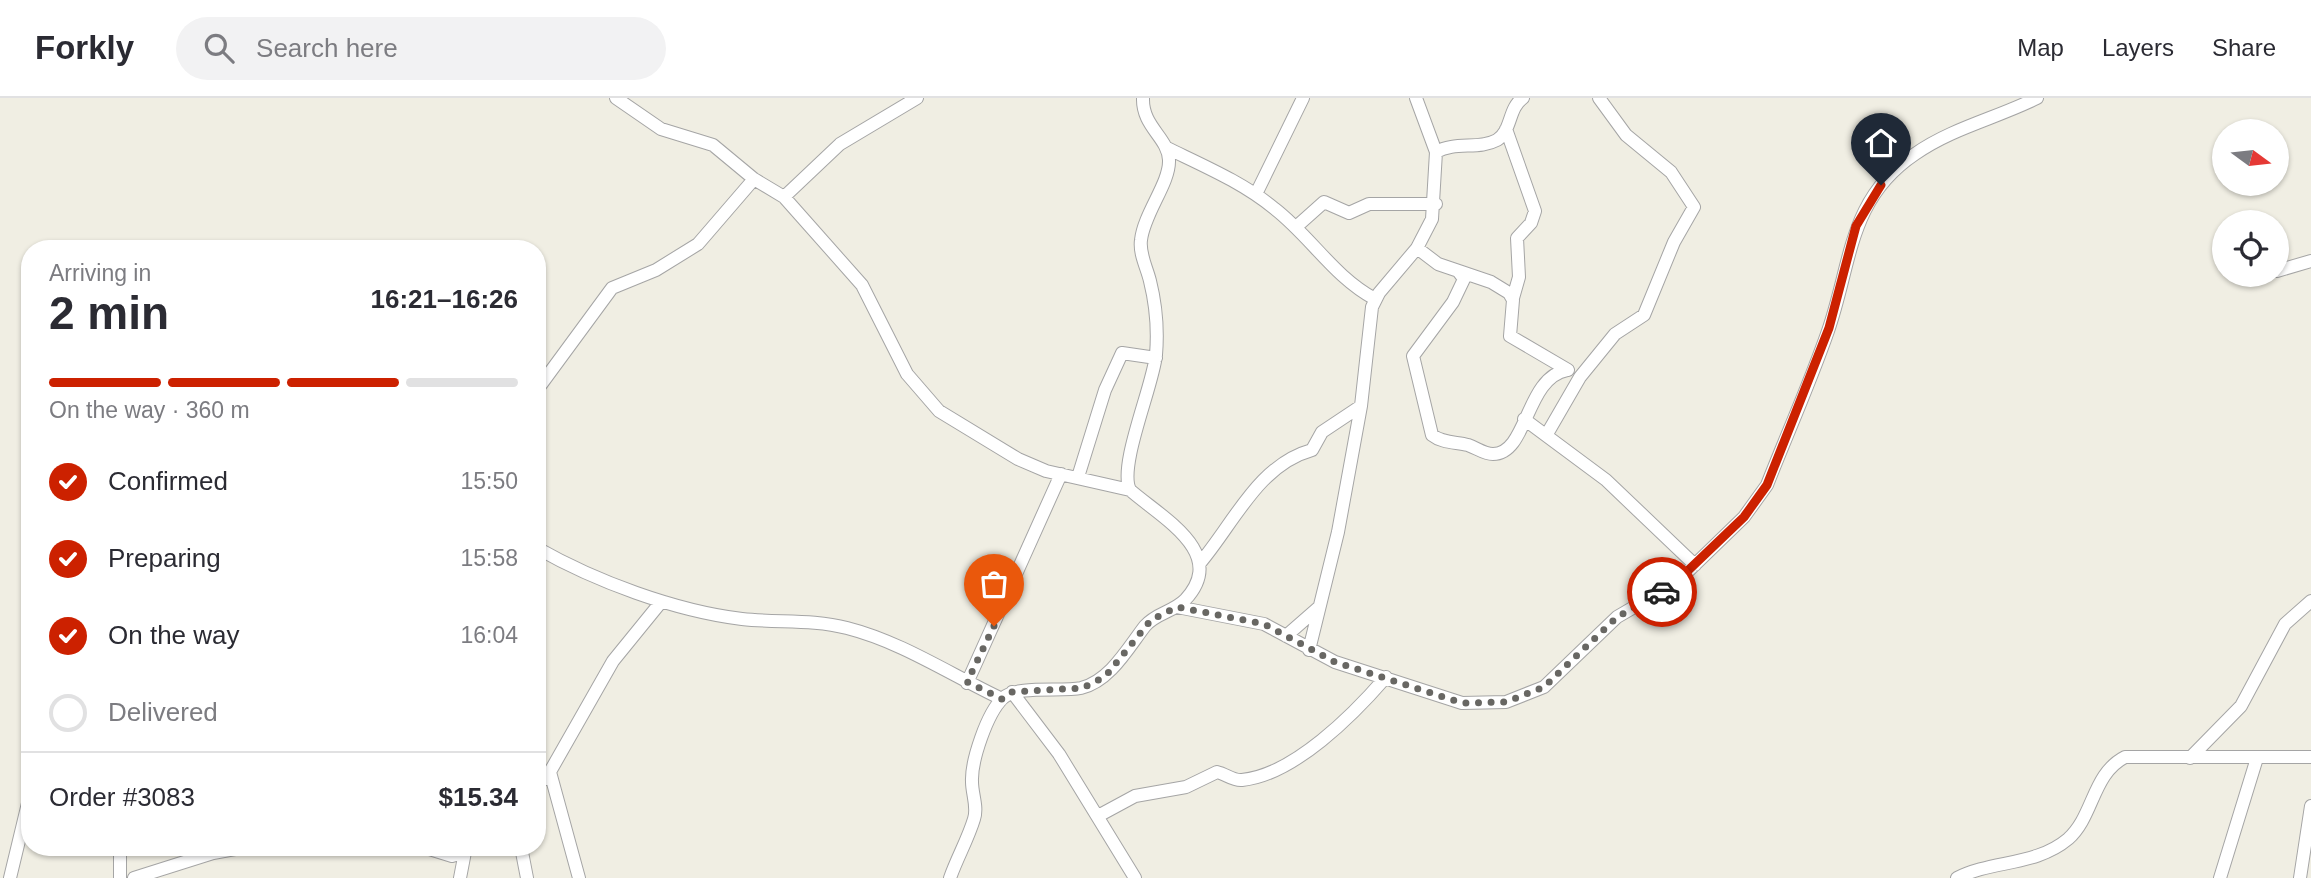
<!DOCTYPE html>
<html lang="en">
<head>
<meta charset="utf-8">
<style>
  body { margin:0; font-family:Arial,sans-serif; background:#f2f2f3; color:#2b2b33; height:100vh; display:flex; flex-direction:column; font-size:26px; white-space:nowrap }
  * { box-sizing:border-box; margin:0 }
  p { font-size:23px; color:#7c7c81 }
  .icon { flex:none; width:38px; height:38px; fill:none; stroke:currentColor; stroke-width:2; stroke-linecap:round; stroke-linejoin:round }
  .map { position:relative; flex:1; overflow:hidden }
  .side { position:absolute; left:21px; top:142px; width:525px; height:616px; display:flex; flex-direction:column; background:#fff; border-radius:28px; box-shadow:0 2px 5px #0004 }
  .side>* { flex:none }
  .needle { width:46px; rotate:105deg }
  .tools { position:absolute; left:2212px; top:21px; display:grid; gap:14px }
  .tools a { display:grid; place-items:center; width:77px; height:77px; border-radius:50%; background:#fff; box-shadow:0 2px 5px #0004; font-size:35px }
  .pin { position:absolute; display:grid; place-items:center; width:60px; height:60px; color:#fff; margin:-72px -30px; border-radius:50% 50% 50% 0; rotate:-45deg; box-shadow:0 0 7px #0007 }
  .pin .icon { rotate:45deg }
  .courier { position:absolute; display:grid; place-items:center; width:70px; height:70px; margin:-35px; border:5px solid #cc2100; border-radius:50%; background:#fff; color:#222; box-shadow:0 2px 9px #0007 }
  .overview em { font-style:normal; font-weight:700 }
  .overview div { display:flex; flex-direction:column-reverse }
  .overview { display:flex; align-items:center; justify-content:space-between; height:119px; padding:0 28px }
  h1 { font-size:46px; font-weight:700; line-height:52px }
  .bar { display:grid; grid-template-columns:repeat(4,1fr); gap:10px 7px; align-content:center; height:84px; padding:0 28px }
  .bar i { height:9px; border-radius:5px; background:#e1e1e2 }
  .bar .on { background:#cc2100 }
  .bar p { grid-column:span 4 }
  .line { display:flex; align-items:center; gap:18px; padding:0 28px; border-top:2px solid #e1e1e2 }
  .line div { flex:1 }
  ol { padding:0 28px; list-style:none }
  li { display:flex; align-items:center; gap:21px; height:77px }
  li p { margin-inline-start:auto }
  li .icon { padding:7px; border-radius:50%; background:#cc2100; color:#fff; stroke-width:4 }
  li:last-child { color:#7c7c81 }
  li i { width:38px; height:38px; border:4px solid #e1e1e2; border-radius:50% }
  header { display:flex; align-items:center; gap:42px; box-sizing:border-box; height:98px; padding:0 35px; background:#fff; border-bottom:2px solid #e1e1e2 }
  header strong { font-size:33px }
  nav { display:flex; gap:38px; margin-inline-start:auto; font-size:24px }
  .search { width:490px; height:63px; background:#f2f2f3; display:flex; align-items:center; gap:18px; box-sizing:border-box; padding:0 24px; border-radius:38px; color:#7c7c81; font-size:26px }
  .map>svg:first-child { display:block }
</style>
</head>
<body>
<header>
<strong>Forkly</strong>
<div class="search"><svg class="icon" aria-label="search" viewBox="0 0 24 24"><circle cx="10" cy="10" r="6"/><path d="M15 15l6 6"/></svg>Search here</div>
<nav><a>Map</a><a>Layers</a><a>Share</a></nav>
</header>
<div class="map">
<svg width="2311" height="780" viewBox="0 0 2311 780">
  <rect width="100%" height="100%" fill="#f0eee3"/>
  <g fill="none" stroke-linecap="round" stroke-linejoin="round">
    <g stroke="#a5a5a5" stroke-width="14">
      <path id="minor" d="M616,0L661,31L713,47L754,81L784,99L862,187L907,276L939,313L1018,361L1046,373L1130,392
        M1416,0L1436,54
        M1506,31L1535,113L1531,125L1517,140L1519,179L1513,200
        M1167,50C1204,68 1244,85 1275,111C1311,139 1334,179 1375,201
        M1256,96L1303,0
        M784,99L840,46L917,0
        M1296,129L1324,104L1349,115L1369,106H1436
        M1417,150L1438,166L1491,184L1509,195L1513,202L1510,238L1568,272
        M1458,173L1464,181L1453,204L1413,258L1432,337C1442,345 1456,344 1468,347C1477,350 1484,356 1493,356C1528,356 1525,280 1567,272
        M2277,173L2311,163
        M537,292L612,190L656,172L698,146L754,81
        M1524,321L1606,382L1695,467
        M1547,336L1580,279L1615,236L1644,217L1674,144L1694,109L1671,74L1626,37L1599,0
        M1078,379L1105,292L1122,255L1156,260
        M537,450C595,483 675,513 742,521C778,525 812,521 847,530C902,544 951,577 1002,601
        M1200,465C1234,425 1258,367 1312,352L1322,334L1361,308
        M1177,509L1264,526L1335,564L1462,605L1506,604L1544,589L1617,519L1677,484L1744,419L1767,387C1787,336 1810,285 1828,233C1852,164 1848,101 1915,56C1952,30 1997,20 2037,0
        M1286,538L1318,510
        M1309,552L1338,434L1361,308L1372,209L1379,195L1417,150L1432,121L1436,54C1455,43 1479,52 1497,42C1512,33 1508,10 1523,0
        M967,585L1061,376
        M1012,594L1059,656L1135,780
        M2190,660L2241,608L2285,526L2311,503
        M550,674L579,780
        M537,686L547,679L613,563L661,504
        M1098,718L1135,698L1186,689L1217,674C1226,676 1233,683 1242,682C1294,677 1354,616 1386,579
        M120,749V780
        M423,749L452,758L465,754L469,749
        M521,749L527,780
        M10,780L30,697
        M134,780L213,755L246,749
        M460,780L465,754
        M950,780C957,760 968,741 974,721C978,709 972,696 972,684C971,663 987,615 1003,600C1016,587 1062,594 1081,590C1110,583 1128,550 1145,528C1156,515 1173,514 1185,502C1229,455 1162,420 1130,392C1118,368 1153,288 1156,257C1158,233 1156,207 1150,183C1147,170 1139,156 1141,142C1144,115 1170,85 1169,62C1168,39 1142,29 1143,0
        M1957,780C1992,762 2036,768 2068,741C2094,718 2092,676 2125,659H2311
        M2220,780L2257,660
        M2300,780L2311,708"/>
    </g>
    <use href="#minor" stroke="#fff" stroke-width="12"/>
  </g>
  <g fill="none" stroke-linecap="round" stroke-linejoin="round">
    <path stroke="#686763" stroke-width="7" stroke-dasharray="0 12.6" d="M994,528L967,584L1002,601L1012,594L1082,590L1097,583L1108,575L1151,522L1177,509L1264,526L1335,564L1462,605L1506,604L1544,589L1617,519L1662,494"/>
    <path stroke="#cc2100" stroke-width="9" d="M1662,494L1676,484L1744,419L1767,387L1829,230L1856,128L1881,87"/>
  </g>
</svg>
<div class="tools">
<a><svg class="needle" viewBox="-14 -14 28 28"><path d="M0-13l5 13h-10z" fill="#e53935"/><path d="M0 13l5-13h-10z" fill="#7c7c81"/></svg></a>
<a><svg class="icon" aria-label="locate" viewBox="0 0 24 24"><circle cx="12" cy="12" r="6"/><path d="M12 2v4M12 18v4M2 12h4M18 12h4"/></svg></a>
</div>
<div class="pin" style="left:994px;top:528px;background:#ea580c"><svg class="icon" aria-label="bag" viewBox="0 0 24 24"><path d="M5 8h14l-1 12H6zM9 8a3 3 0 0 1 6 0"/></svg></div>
<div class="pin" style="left:1881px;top:87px;background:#1f2937"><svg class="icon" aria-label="home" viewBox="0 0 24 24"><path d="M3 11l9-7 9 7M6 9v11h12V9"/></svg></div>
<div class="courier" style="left:1662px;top:494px"><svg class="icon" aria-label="car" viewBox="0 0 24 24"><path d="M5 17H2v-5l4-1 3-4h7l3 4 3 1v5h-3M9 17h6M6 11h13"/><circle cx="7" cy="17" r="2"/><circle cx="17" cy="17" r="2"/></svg></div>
<section class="side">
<div class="overview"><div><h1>2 min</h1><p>Arriving in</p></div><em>16:21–16:26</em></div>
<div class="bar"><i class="on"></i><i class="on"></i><i class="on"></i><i></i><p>On the way · 360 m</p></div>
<ol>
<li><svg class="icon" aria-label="check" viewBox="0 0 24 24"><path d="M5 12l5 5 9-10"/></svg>Confirmed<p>15:50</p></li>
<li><svg class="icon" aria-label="check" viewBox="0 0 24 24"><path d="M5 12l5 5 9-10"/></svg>Preparing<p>15:58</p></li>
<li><svg class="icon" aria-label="check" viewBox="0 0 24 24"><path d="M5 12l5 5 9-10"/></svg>On the way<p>16:04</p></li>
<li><i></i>Delivered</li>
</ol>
<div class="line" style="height:91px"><div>Order #3083</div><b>$15.34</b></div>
</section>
</div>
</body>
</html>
